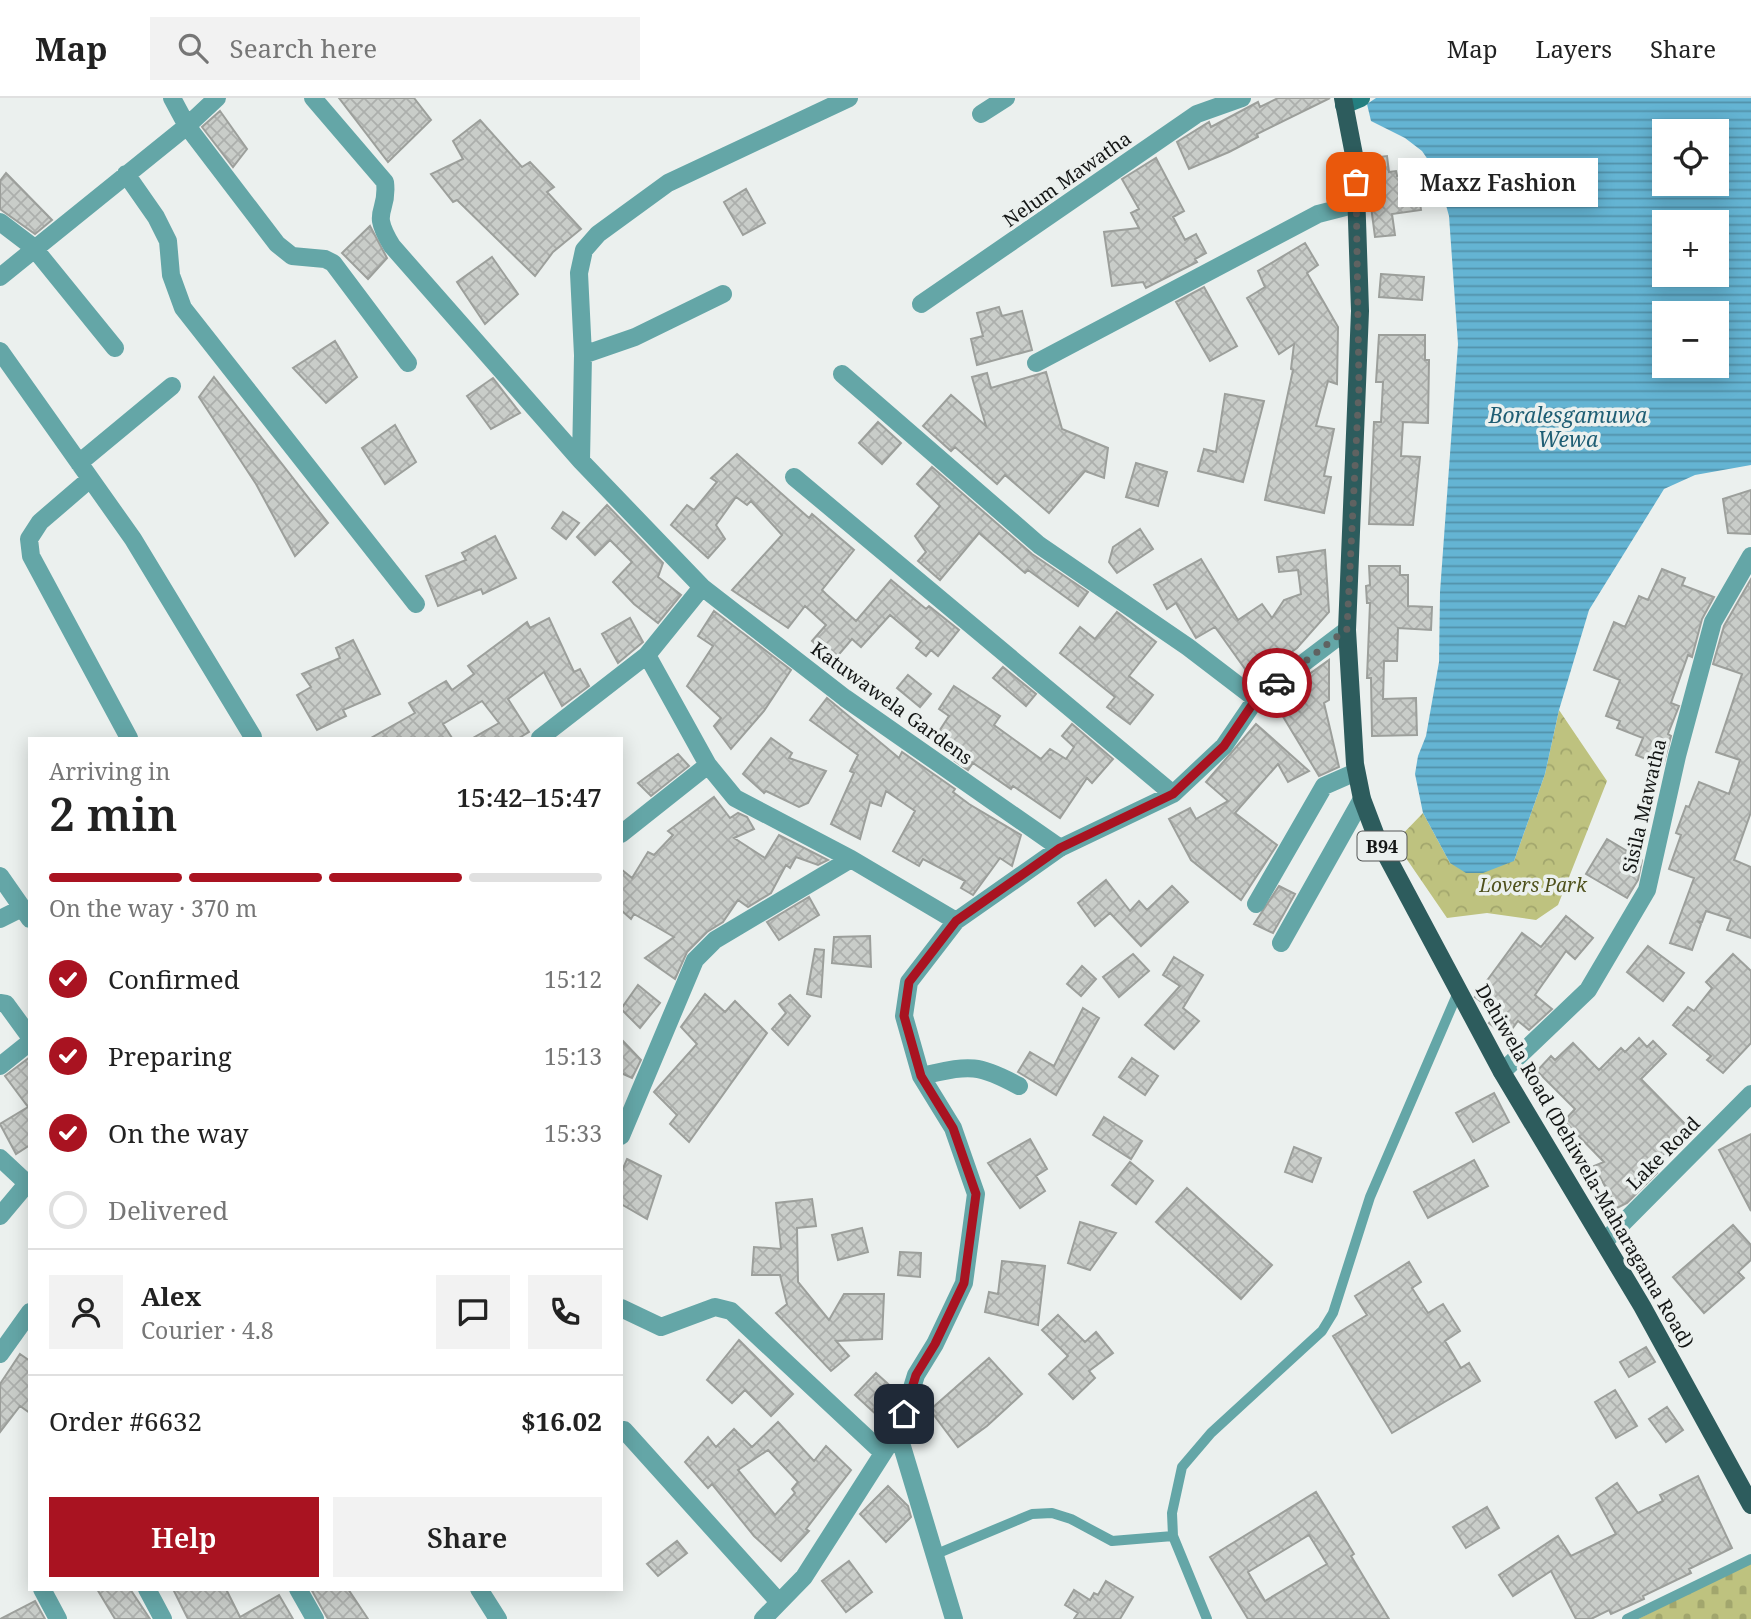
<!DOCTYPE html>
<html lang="en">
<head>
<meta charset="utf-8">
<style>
  body { margin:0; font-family:"Noto Serif",serif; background:#f2f2f2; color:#222; height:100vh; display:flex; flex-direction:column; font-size:26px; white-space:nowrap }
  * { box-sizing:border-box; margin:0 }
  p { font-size:23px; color:#767676 }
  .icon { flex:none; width:38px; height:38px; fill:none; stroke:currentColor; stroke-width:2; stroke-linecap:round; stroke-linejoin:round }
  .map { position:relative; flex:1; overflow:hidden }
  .side { position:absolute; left:28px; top:639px; width:595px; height:854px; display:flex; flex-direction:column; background:#fff; border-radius:0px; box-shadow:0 4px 18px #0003 }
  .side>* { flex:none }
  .buttons { position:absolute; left:1652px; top:21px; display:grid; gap:14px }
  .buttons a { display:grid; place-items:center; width:77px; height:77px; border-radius:0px; background:#fff; box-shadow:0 4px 18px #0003; font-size:35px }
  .pin { position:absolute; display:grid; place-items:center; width:60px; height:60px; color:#fff; margin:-30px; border-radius:14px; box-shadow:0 4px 10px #0006 }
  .courier { position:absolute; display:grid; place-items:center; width:70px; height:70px; margin:-35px; border:5px solid #a91321; border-radius:50%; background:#fff; color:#222; box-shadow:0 2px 9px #0007 }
  .bubble { position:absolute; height:49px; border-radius:0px; background:#fff; box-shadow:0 4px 18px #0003; font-size:23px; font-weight:600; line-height:49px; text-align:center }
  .headline em { font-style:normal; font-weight:600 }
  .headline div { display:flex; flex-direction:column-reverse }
  .headline { display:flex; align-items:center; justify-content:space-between; height:119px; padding:0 21px }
  h1 { font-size:46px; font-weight:600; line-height:52px }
  .bar { display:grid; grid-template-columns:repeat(4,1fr); gap:10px 7px; align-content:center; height:84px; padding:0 21px }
  .bar i { height:9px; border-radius:5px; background:#e0e0e0 }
  .bar .current { background:#a91321 }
  .bar p { grid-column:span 4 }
  .line { display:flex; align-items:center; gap:18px; padding:0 21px; border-top:2px solid #e0e0e0 }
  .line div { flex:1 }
  .round { display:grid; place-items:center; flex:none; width:74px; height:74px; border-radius:0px; background:#f2f2f2 }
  ol { padding:0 21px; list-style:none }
  li { display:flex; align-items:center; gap:21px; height:77px }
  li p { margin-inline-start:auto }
  li .icon { padding:7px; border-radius:50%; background:#a91321; color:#fff; stroke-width:4 }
  li:last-child { color:#767676 }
  li i { width:38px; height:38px; border:4px solid #e0e0e0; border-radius:50% }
  .cta { display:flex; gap:14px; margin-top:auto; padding:14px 21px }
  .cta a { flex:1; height:80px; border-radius:0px; background:#a91321; color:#fff; font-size:28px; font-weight:600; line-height:80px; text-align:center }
  .cta a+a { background:#f2f2f2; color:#222 }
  header { display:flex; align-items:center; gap:42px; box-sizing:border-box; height:98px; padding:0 35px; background:#fff; border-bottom:2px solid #e0e0e0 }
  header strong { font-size:33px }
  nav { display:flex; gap:38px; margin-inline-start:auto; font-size:24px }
  .search { width:490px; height:63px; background:#f2f2f2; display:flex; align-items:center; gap:18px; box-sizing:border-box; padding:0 24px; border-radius:0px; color:#767676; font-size:26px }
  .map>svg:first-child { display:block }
</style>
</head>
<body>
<header>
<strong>Map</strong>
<div class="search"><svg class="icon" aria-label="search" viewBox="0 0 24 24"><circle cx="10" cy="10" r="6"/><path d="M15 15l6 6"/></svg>Search here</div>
<nav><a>Map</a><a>Layers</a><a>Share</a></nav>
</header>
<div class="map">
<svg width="1751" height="1521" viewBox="0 0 1751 1521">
  <defs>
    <pattern id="cemetery-stones" width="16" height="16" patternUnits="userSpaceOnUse" patternTransform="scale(1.75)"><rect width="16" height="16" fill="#bec27f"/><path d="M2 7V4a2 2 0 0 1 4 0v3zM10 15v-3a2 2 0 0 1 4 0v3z" fill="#a2a66d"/></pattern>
    <pattern id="park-crowns" width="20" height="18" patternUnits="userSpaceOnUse" patternTransform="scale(1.75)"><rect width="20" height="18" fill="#bec27f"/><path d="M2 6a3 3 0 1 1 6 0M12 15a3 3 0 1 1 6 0" fill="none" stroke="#a2a66d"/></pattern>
    <pattern id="water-rules" width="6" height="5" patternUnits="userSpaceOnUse" patternTransform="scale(1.75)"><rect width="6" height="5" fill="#64b4d3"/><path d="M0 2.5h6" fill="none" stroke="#5191aa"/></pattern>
    <pattern id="building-cross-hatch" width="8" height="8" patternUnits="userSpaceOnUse" patternTransform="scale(1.75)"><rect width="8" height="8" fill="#c9cdc9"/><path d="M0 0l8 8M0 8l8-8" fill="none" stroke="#acafac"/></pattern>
  </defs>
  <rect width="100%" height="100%" fill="#ebf0ee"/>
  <path fill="url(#cemetery-stones)" d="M1751,1463V1521H1638Z"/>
  <path fill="url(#park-crowns)" d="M1559,612L1607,683L1558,807L1536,822L1487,815L1447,820L1395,744L1423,715L1450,765L1514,763L1545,676Z"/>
  <path fill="url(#water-rules)" fill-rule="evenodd" d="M1376,0H1751V367L1695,377L1664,391L1589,512L1559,612L1545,676L1514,763L1483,775H1466L1450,765L1423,715L1415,676L1418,658L1426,638L1439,564L1440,494L1458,246L1449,118L1437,75L1422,53L1405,40L1371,23L1367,6ZM1664,33H1717V86H1664ZM1664,124H1717V177H1664ZM1664,215H1717V268H1664Z"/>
  <path fill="url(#building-cross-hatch)" stroke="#9c9f9b" stroke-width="2" fill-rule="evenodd" d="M339,0H414L431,22L388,64Z
    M1278,0H1330L1257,36L1258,39L1229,54L1189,71L1177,44L1209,24L1211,29L1258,4L1260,9Z
    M220,13L247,51L233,69L202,29Z
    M480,22L522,69L530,64L554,89L547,94L581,131L553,154L535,178L457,102L453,104L431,76L463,61L453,43Z
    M1387,58L1389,74L1396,73L1397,78L1416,76L1421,112L1392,116L1395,137L1375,139L1369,93L1375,92L1370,60Z
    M1156,60L1184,113L1173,119L1185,142L1196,136L1206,155L1195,161L1197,164L1146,190L1143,184L1112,188L1104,134L1139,130L1131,115L1139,111L1122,81Z
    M6,75L52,122L35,136L0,111V83Z
    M746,91L765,125L743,137L724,104Z
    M370,128L387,160L368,181L342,155Z
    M1305,145L1318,167L1307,175L1338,229L1337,286L1328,283L1316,328L1334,331L1324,378L1331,379L1324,415L1265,402L1293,272L1291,271L1294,246L1279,256L1247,200L1265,189L1258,173Z
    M492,159L518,196L485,226L457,184Z
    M1381,176L1424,179L1422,202L1379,199Z
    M1204,189L1237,248L1210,263L1176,204Z
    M999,209L1002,218L1022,213L1032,252L977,267L971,241L983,238L977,215Z
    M1379,237H1425V262H1429L1428,325L1403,324L1401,358L1420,359L1413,427L1369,426L1374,324H1381L1383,284H1376Z
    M335,243L357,279L326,305L293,270Z
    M1046,274L1062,331L1108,350L1104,380L1085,373L1049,415L1005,377L997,386L955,349L951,353L923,328L951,297L986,328L972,279L987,275L991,290Z
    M214,279L328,425L295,458L256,386L199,299Z
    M493,280L520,315L491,331L467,298Z
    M1225,296L1264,303L1243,384L1198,373L1204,351L1216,354Z
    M878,324L901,345L882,366L859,345Z
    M395,327L416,364L385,386L362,350Z
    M737,356L809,420L812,416L854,452L822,492L826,496L856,523L891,482L926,511L929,508L959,532L938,558L931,552L926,558L916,550L921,543L890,517L861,549L852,541L834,562L812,543L826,527L805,508L788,530L732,492L782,437L751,403L747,407L736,399L716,427L725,441L708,460L671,427L687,407L694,412L717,384L711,380Z
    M1136,365L1167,374L1158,408L1126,399Z
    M932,369L1032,456L1088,494L1078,508L1028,472L1025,475L979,435L940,482L918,463L926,454L915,438L940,408L917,386Z
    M1751,392V436L1728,435L1723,401Z
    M607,407L663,465L658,479L681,497L658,525L634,506L613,484L632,464L610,442L595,457L577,439Z
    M563,414L579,425L566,441L552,430Z
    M1140,431L1153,451L1117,475L1109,464L1113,449Z
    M495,438L516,480L483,496L481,491L438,508L426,478L466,462L462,455Z
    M1325,452L1329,514L1297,550L1253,582L1215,529L1196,540L1176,505L1167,511L1154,487L1201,461L1238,522L1262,506L1272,520L1284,502L1301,496L1298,472L1279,474L1277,459Z
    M1369,468H1400V477H1408V508L1432,509L1431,532L1398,530L1397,563H1384L1383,601L1416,600L1417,637L1372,638L1371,580H1367L1370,505H1367L1366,488L1370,487Z
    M1662,471L1685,480L1682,487L1714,499L1702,521L1692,559L1688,557L1671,605L1679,608L1668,636L1671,638L1663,668L1636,657L1643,640L1617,630L1620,623L1606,618L1620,582L1594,572L1614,524L1625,529L1639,498L1648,502Z
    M1751,481V714L1734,762L1751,769V840L1727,832L1731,821L1706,813L1702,824L1697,823L1701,826L1692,852L1670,845L1694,780L1669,771L1681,737L1676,735L1686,708L1689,709L1699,684L1729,696L1740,662L1716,654L1742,576L1713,566L1724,528Z
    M714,513L791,572L764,613L731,651L714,628L721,620L687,588L713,548L698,538Z
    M1117,514L1156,544L1129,578L1153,597L1130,626L1107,609L1115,599L1060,555L1080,529L1095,541Z
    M549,520L574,574L580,571L589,588L562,608L544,574L508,601L529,634L519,640H473L499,625L482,603L443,626L452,640H371L415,615L409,605L446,583L452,592L474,576L468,568L527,524L530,530Z
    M630,520L643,544L618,565L602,536Z
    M353,542L380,596L343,612L346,618L317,632L297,597L311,589L302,576L340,560L336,550Z
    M1329,562V602L1324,605L1339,669L1319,678L1273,602Z
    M1003,569L1036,596L1026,608L993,580Z
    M908,577L931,596L920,609L897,590Z
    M954,588L1000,618L994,627L1041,661L1050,651L1066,661L1074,649L1062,638L1072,626L1113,661L1092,685L1087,680L1060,720L1013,688L1011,691L973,665L968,672L955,663L960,659L934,641L949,618L939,611Z
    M827,600L899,660L902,654L955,691L953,694L969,706L1021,737L1012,768L1000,760L973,797L961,790L965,783L923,761L919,768L893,753L915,713L886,693L881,708L870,704L860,741L831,726L854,675L850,673L858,657L810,622Z
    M1256,626L1309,673L1288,684L1278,666L1235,715L1277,747L1241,802L1191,762L1169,721L1190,710L1196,721L1228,703L1206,684Z
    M771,640L792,655L789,660L826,673L808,705L799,709L766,693L764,695L743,676Z
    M678,656L689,668L651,698L638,685Z
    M714,699L730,720L738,715L747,719L754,731L734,740L765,760L779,737L828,762L818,767L796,759L790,770L786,767L771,795L748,809L738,802L723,824L707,834L687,854L675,881L645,860L674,839L634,816L631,821L621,812V771L632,780L648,754L654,757L673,737L668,733Z
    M1607,741L1642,762L1638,782L1627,800L1586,776Z
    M1106,782L1130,813L1139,803L1147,812L1172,788L1188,804L1141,848L1110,815L1095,828L1078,805Z
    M1279,788L1295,796L1273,835L1254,826Z
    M809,799L819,817L779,842L767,824Z
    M1566,818L1593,840L1575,861L1566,853L1535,897L1552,911L1529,932L1518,923L1506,939L1489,925L1496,915L1475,899L1522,835L1541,849Z
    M870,838L871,869L832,865L834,839Z
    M1648,848L1684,875L1663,903L1627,874Z
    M815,851L824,852L821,899L807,896Z
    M1133,856L1149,873L1119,899L1103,879Z
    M1733,856L1751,873V945L1723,975L1707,962L1711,958L1673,927L1688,909L1694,913L1712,890L1706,884Z
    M1174,859L1203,877L1183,910L1199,923L1174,951L1145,927L1180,888L1163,877Z
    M1082,868L1096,881L1081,898L1067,886Z
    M638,887L660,905L640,930L621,911Z
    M705,896L725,914L735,903L767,935L689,1044L670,1026L677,1017L654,994L697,946L681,929Z
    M790,897L810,918L788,947L772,931L786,915L779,906Z
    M1083,910L1099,920L1056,997L1018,974L1030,954L1054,968Z
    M1639,940L1647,949L1653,943L1666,956L1641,981L1689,1030L1651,1069L1657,1075L1627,1105L1617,1110L1594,1068L1604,1064L1564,1023L1575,1011L1537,973L1551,958L1555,962L1573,945L1599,972L1621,950L1625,954Z
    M621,941L641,962L632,980L621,975Z
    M30,959V1047L16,1056L0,1026L28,1009L5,978Z
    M1132,960L1158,978L1145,997L1119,979Z
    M1494,995L1509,1024L1473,1044L1456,1015Z
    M1104,1019L1142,1043L1131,1061L1093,1037Z
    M1751,1036V1113L1719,1052Z
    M1030,1041L1047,1071L1036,1078L1045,1093L1020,1110L988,1065Z
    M1294,1049L1321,1060L1312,1084L1285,1074Z
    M627,1061L661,1078L647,1121L621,1106V1075Z
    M1474,1062L1488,1088L1428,1120L1414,1094Z
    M1130,1064L1153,1083L1136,1106L1112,1087Z
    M1187,1090L1272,1167L1241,1201L1156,1124Z
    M812,1101L816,1128L797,1130L798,1184L829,1222L844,1196H884L882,1241L836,1243L849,1258L831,1273L776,1215L787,1206L780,1177H752L754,1149L781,1151L776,1105Z
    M1080,1124L1116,1135L1090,1172L1068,1165Z
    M1733,1127L1751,1147V1162L1738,1174L1744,1180L1704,1215L1673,1179Z
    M862,1130L868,1154L838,1162L832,1137Z
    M900,1154L921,1155L920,1179L898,1177Z
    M1002,1163L1045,1168L1038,1227L985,1214L989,1194L998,1196Z
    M1409,1164L1421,1184L1412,1190L1428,1215L1443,1206L1460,1233L1445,1243L1461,1270L1469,1265L1480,1283L1392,1335L1333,1238L1367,1217L1355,1198Z
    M1058,1217L1085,1244L1096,1234L1113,1255L1089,1273L1095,1280L1073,1301L1049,1276L1068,1258L1042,1232Z
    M739,1242L793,1296L771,1318L745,1292L732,1305L707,1282Z
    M1646,1249L1655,1264L1629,1279L1620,1264Z
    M20,1256L30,1263V1315L20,1308L0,1334V1286Z
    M989,1260L1022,1296L987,1328L958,1349L930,1312Z
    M876,1275L898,1295L880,1320L855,1297Z
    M1615,1292L1637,1328L1616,1340L1595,1304Z
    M1667,1309L1683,1332L1666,1344L1649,1321Z
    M778,1324L814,1363L826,1348L851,1372L806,1431L809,1433L781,1463L754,1438L712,1386L708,1390L685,1364L708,1339L716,1349L734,1331L752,1349ZM768,1352L798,1384L792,1391L795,1395L775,1417L738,1372Z
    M1698,1378L1732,1450L1689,1471L1691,1475L1643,1498L1644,1501L1611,1516L1609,1512L1591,1521H1576L1551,1473L1513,1498L1499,1477L1558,1438L1571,1458L1616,1436L1596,1400L1617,1385L1638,1415L1663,1403L1660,1397Z
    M888,1388L908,1408L911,1419L886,1444L860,1416Z
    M1316,1394L1354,1456L1351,1458L1389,1521H1248L1210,1459ZM1309,1437L1327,1466L1265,1503L1248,1474Z
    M1487,1409L1499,1430L1466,1450L1453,1429Z
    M677,1443L687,1455L658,1478L647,1466Z
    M849,1463L872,1494L846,1514L822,1483Z
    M1106,1483L1133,1499L1120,1521H1074L1078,1515L1065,1507L1074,1492L1090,1502L1094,1495L1098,1497Z
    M97,1491H130L150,1521H115Z
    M173,1491H226L240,1519L279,1497L293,1521H188Z
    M311,1491H348L368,1521H328Z
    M35,1503L45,1521H0Z"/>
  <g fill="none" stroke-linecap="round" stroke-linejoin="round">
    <path stroke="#64a6a7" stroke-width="10" d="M934,1457L1032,1416L1052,1415L1071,1421L1112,1443L1173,1438
      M1207,1521L1173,1438L1172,1415L1182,1369L1211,1335L1322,1233L1333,1215L1370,1099L1459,892
      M1627,1521L1751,1461"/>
    <path stroke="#64a6a7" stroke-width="18" d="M172,0L187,28L277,146L292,158L325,161L333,165L408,265
      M313,0L385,84C389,117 369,110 392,148L581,363
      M849,0L668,85L598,136L584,152L579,175L583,257L581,363L702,489L647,557L708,667L735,700L851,761L956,823
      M981,16L1006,0
      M126,76L156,119L168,143L171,177L183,210L416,506
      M0,124L33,149L115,250
      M0,179L187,28L217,0
      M921,206L1197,16L1242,0
      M0,253L133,441L253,639
      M583,257L635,239L723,196
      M1036,265L1318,116L1357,106
      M842,276L1039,447L1188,549L1256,601
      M79,365L172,288
      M794,379L1173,696
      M90,381L40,424L29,441L31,458L129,640
      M702,489L845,600L1060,750
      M540,640L647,557
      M621,736L708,667
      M0,778L30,821
      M1256,806L1324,688L1356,674
      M0,821L22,810
      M1281,845L1362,701
      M0,905L6,906L30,939
      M0,968L30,944
      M1502,974L1588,892L1647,792L1677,658L1713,524L1751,458
      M921,978C968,968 975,964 1019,988
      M621,1038L695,862L715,842L851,761
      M0,1060L30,1088
      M0,1118L26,1087
      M1604,1144L1751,996
      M621,1210L661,1229L715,1209L731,1213L882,1354
      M0,1256L30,1214
      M624,1332L779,1504
      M42,1491L58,1521
      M147,1491L163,1521
      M298,1491L315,1521
      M479,1491L498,1521
      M763,1521L804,1479L889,1346
      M954,1521L898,1335L916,1277L935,1246L964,1185L976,1096L953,1030L921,978L904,918L909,884L956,823L1060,750L1173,696L1224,648L1256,601L1347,532"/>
    <path stroke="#247f80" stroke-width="18" d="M1344,7L1361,0"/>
    <path stroke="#2d5c5d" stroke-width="18" d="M1343,0L1355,62L1360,213L1347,532L1355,666L1362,701L1376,738L1502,974L1642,1208L1751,1407"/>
  </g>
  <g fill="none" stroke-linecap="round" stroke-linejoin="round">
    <path stroke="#5f6261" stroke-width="7" stroke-dasharray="0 12.6" d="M1277,585L1347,531L1359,289L1356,84"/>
    <path stroke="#a91321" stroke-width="9" d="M904,1316L916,1277L935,1246L964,1185L976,1096L953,1030L921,978L904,918L909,884L956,823L1060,750L1173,696L1224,648L1256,601L1277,585"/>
  </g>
  <g text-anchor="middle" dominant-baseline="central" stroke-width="7" stroke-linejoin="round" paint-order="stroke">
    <rect fill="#ebf0ee" stroke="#545756" stroke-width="2" x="1357.5" y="733.5" width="49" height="29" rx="5"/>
    <g font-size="18" font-weight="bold" fill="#141615">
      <text x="1382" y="748">B94</text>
    </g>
    <g font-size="19" fill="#141615" stroke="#ebf0ee">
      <text transform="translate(1067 81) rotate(-35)">Nelum Mawatha</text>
      <text transform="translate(892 605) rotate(36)">Katuwawela Gardens</text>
      <text transform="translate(1644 708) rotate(-77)">Sisila Mawatha</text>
      <text transform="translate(1663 1055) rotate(-45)">Lake Road</text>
      <text transform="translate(1585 1068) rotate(60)">Dehiwela Road (Dehiwela-Maharagama Road)</text>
    </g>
    <g font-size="19" font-style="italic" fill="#4f511d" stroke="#ebf0ee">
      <text x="1533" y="787">Lovers Park</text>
    </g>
    <g font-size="21" font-style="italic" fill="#1f5e74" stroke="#ebf0ee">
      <text x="1568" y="317">Boralesgamuwa<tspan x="1568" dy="24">Wewa</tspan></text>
    </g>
  </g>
</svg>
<div class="buttons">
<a><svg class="icon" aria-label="locate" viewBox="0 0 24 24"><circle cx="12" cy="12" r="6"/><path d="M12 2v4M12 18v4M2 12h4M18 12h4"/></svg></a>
<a>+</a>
<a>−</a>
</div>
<div class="pin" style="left:1356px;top:84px;background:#ea580c"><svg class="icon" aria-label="bag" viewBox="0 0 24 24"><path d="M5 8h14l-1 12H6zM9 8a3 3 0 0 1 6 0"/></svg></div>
<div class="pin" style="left:904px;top:1316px;background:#1f2937"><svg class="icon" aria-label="home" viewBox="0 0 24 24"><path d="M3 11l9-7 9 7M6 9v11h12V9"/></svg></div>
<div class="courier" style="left:1277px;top:585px"><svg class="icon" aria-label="car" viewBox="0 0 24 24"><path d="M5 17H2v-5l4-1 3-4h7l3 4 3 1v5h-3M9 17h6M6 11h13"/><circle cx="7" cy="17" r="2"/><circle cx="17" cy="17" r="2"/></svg></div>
<div class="bubble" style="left:1398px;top:60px;width:200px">Maxz Fashion</div>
<section class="side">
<div class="headline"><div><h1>2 min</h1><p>Arriving in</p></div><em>15:42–15:47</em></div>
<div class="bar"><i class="current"></i><i class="current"></i><i class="current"></i><i></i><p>On the way · 370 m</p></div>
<ol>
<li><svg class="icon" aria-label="check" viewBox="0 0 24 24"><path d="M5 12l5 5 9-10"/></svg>Confirmed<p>15:12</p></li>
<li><svg class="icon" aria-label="check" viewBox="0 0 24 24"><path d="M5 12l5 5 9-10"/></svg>Preparing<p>15:13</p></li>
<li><svg class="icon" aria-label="check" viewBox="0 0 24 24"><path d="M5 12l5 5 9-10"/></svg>On the way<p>15:33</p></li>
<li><i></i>Delivered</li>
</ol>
<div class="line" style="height:126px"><a class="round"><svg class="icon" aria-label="person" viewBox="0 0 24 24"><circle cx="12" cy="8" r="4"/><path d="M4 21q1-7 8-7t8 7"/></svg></a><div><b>Alex</b><p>Courier · 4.8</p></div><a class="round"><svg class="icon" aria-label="chat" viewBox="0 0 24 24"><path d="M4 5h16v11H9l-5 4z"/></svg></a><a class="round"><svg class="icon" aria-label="phone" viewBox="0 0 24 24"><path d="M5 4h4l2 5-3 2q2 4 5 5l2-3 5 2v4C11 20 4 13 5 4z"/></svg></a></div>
<div class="line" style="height:91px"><div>Order #6632</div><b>$16.02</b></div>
<div class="cta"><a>Help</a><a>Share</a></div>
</section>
</div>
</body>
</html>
